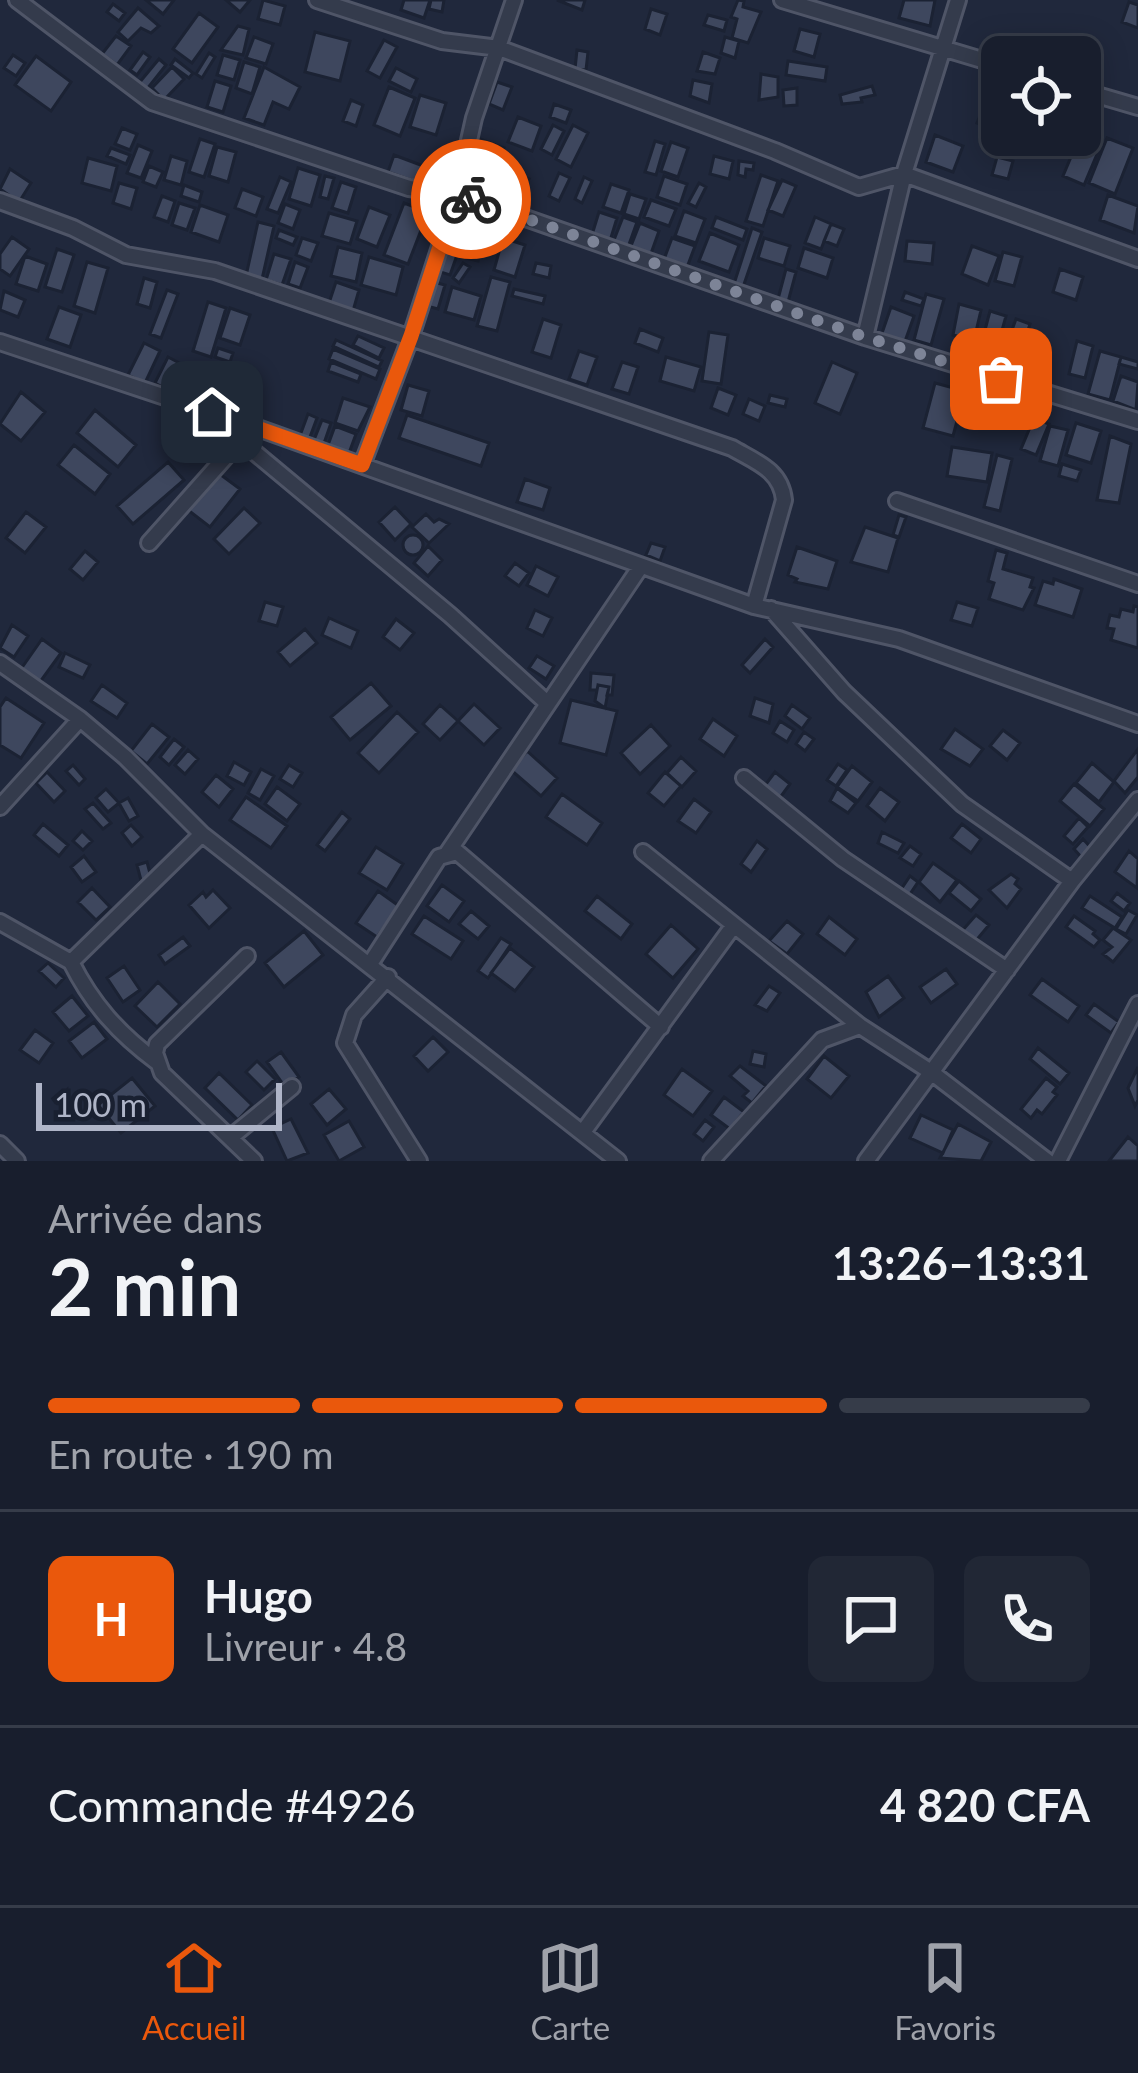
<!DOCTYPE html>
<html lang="fr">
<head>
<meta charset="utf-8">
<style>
  body { margin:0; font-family:Lato,sans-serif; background:#212735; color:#f1f3f6; height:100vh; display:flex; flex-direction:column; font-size:45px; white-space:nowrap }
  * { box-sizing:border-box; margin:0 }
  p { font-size:39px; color:#9fa2aa }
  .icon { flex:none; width:66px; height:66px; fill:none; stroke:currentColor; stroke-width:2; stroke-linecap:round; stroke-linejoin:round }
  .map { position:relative; height:1161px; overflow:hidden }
  .panel { display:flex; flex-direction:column; background:#181e2d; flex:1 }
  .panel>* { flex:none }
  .fabs { position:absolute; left:981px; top:36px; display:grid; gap:24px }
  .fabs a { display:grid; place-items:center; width:120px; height:120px; border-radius:18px; background:#181e2d; box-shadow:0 6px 30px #0003,0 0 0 3px #363c49; font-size:60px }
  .scale { position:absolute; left:36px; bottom:30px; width:246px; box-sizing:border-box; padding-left:12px; border:6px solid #afb5c8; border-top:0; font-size:33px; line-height:42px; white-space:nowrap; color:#afb5c8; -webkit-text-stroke:9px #192031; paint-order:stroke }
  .pin { position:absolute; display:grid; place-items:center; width:102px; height:102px; color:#fff; margin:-51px; border-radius:24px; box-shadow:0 6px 18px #0006 }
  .courier { position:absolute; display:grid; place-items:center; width:120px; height:120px; margin:-60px; border:9px solid #ea580c; border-radius:50%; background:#fff; color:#222; box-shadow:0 3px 15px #0007 }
  .summary em { font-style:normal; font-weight:700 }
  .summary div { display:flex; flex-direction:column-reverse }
  .summary { display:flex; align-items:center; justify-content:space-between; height:204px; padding:0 48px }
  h1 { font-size:78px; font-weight:700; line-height:90px }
  .bar { display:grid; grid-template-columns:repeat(4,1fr); gap:18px 12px; align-content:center; height:144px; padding:0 48px }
  .bar i { height:15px; border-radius:9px; background:#363c49 }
  .bar .current { background:#ea580c }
  .bar p { grid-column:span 4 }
  .line { display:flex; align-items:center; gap:30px; padding:0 48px; border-top:3px solid #363c49 }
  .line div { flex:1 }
  .round { display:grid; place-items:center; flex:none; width:126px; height:126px; border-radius:18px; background:#212735 }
  .tab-bar { display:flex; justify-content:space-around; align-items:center; height:168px; border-top:3px solid #363c49; background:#181e2d; font-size:33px; color:#9fa2aa }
  .tab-bar a { display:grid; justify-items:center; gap:6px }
  .tab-bar .current { color:#ea580c }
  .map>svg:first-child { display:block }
</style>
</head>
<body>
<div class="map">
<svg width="1138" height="1161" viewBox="0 0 1138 1161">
  <rect width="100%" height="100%" fill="#20283c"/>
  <path fill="#3e475e" stroke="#1b2233" stroke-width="3" d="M146,0H174L163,14Z
    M226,0H250L240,12Z
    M263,0L285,6L280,25L258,19Z
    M404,0H430L424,18L401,10Z
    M431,0H444L442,12L429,9Z
    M557,0H585L582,10Z
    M738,0L744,1L743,7L761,12L748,43L732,38L737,19L731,17Z
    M904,0H935L930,26L899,18Z
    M1129,2L1138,5V28L1122,22Z
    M113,4L125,13L119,21L107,12Z
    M138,8L159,26L151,33L141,28L128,41L118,32Z
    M651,9L667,14L660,35L645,29Z
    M199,13L218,27L192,63L173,49Z
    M708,15L727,20L724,31L704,25Z
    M238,26L249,29L243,55L221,50Z
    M800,29L820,34L814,57L794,51Z
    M315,32L350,41L340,81L305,72Z
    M116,36L131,46L117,65L102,54Z
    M254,37L273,44L266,64L246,58Z
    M725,37L739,41L735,58L721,53Z
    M384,40L397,47L380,78L367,71Z
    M577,50L588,52L586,70L575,69Z
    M143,52L150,57L137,75L130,70Z
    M703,52L720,58L715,74L697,71Z
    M209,53L215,57L202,78L196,74Z
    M13,55L25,63L16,76L4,68Z
    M223,55L240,60L234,80L217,75Z
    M36,56L71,82L51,111L15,85Z
    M159,59L166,65L147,89L139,83Z
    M175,59L193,73L189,78L171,65Z
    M788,61L827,67L825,81L786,75Z
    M244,62L260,67L252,94L236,88Z
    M172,67L184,79L164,100L152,88Z
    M264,67L300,87L289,109L273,102L264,125L244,118Z
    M396,68L417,79L411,92L389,81Z
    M761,74L778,77V97L759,100Z
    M693,80L712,84L709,103L690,96Z
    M215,81L231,86L223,112L207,107Z
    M497,82L512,87L503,110L489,104Z
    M872,86L875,95L861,98L862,102L842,104L840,95Z
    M389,87L415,98L400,136L374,125Z
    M797,88V105L784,106L783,90Z
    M420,95L446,103L436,135L410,127Z
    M989,95L1002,101L994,130L977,123Z
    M351,100L363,105L356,126L343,121Z
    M554,104L571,110L566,123L550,117Z
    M518,117L541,126L532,151L508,142Z
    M553,125L564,131L552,155L541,149Z
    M573,125L588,133L571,167L556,159Z
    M122,128L137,134L130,150L115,144Z
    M935,135L963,146L953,172L926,162Z
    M477,138L504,148L499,163L471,153Z
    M1079,138L1100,147L1084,185L1063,176Z
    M1107,138L1133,148L1115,194L1089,183Z
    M200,139L215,144L204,177L189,172Z
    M655,141L665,144L656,175L645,172Z
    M671,142L688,148L678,177L661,171Z
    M138,145L152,151L141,178L127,173Z
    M217,147L236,152L228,182L209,176Z
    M111,148L130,155L126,164L107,156Z
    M394,155L434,170L428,186L388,172Z
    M171,156L187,161L181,185L164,180Z
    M714,156L733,161L729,179L710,174Z
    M997,157L1013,161L1008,179L992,175Z
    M88,158L117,166L111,191L82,183Z
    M471,160L494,166L490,180L467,174Z
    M739,161L754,163L753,170L746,169L745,177L738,175Z
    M149,166L163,172L156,187L143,182Z
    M502,166L529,179L514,210L487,196Z
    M298,168L320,175L311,206L289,199Z
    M10,169L31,183L19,202L0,189Z
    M559,173L570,178L559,201L549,196Z
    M761,175L778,181L763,226L746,221Z
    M325,176L334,178L328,199L320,197Z
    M664,176L687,184L680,205L657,197Z
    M280,177L291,182L278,213L267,209Z
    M584,177L592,181L582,203L575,199Z
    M782,180L796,186L783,216L768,210Z
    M341,182L356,187L348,213L332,208Z
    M119,183L137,188L131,209L113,203Z
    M699,183L706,187L696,207L688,203Z
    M611,184L629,190L621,213L603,207Z
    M184,185L202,192L199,202L181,196Z
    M242,189L263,197L256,216L235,208Z
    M630,194L646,199L639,219L624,214Z
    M1108,195L1138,206L1134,233L1100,220Z
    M162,196L175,201L168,222L154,217Z
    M651,200L676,209L669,226L644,217Z
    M179,203L195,208L187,230L172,225Z
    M404,203L428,212L408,264L384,255Z
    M285,204L300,210L293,229L278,223Z
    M200,205L228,215L219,242L191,232Z
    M369,207L390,215L377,247L357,239Z
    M684,211L705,219L696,243L675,236Z
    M599,212L617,218L609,244L591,238Z
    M329,213L357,221L350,244L322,236Z
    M623,217L637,222L627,250L612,245Z
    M716,217L747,229L743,240L712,228Z
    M815,217L831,224L821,249L805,243Z
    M450,221L464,225L457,249L443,245Z
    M258,222L274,226L262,279L246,276Z
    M640,223L659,231L649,259L629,251Z
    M831,224L844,229L837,246L824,241Z
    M752,228L762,232L742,290L733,287Z
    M279,230L297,237L293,245L276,238Z
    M468,231L484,235L478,261L461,257Z
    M710,233L739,245L729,272L699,261Z
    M12,237L29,249L10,276L0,269V254Z
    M302,238L318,243L311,261L296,255Z
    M503,238L525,245L515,277L494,270Z
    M672,238L695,246L686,270L663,262Z
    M764,238L790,246L784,266L758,258Z
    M907,241L934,243L932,264L905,261Z
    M972,246L999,256L988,285L962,274Z
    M338,247L362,253L356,282L331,276Z
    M804,248L833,258L827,278L798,268Z
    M57,249L74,255L62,292L45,287Z
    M441,250L457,255L450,275L434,270Z
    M1003,252L1022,257L1014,286L995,281Z
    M274,254L291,259L282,285L266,280Z
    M25,256L47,264L38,291L16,284Z
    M369,257L403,267L396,295L361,285Z
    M87,262L108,268L95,313L74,306Z
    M295,262L308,267L300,288L288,284Z
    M463,263L470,267L459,283L453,278Z
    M536,263L551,266L549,278L533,274Z
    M786,269L796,272L788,302L778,299Z
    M1060,269L1083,277L1076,300L1053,292Z
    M491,277L510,282L497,331L477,326Z
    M144,278L157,282L150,308L137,304Z
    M430,281L445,285L438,309L423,305Z
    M336,282L359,290L353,311L329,303Z
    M452,287L481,296L474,320L445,312Z
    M514,289L545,296L543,304L512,296Z
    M167,290L178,294L161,338L150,334Z
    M4,291L25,300L18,317L0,310Z
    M905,292L924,299L921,306L902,300Z
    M926,294L944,299L931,345L914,340Z
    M208,302L226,308L211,357L193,351Z
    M959,304L981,310L974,340L953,335Z
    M59,307L81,315L70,347L47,339Z
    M891,307L914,316L904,344L881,336Z
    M230,308L250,315L240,345L220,338Z
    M990,311L1006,316L1001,334L985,330Z
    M543,319L561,325L551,358L532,352Z
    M1016,319L1030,324L1023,346L1008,341Z
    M640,329L663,338L658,352L635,343Z
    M709,332L728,335L721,384L702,381Z
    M358,336L384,348L379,358L353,345Z
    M336,340L382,361L379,367L333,346Z
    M1077,341L1093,346L1085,378L1069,374Z
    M1012,342L1023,346L1013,374L1002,370Z
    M144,343L160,351L145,383L128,375Z
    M218,348L233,353L230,362L215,357Z
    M333,349L380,369L376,379L329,359Z
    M579,351L597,357L587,385L569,379Z
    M1100,351L1121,357L1110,400L1088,394Z
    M1032,355L1047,360L1041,379L1026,375Z
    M168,357L187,367L173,393L155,383Z
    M666,357L701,367L694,391L660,381Z
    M1121,357L1138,362V369L1119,364Z
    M331,362L361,374L358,382L328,371Z
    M622,362L638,367L629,394L612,389Z
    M832,362L857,373L840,414L815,403Z
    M212,366L228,373L223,384L207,377Z
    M1121,376L1138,382L1136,410L1113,401Z
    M935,383L965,391L953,436L923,428Z
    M408,385L429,391L422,416L401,410Z
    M718,388L736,395L728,415L711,408Z
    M21,392L45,412L21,441L0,424Z
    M770,395L787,399L785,407L768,403Z
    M343,398L370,407L358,431L335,423Z
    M749,399L765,406L759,421L743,414Z
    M970,401L989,405L983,428L964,424Z
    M95,410L136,445L118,467L77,433Z
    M308,414L317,418L307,445L298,441Z
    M407,415L489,443L481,466L399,438Z
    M1034,418L1049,424L1036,455L1021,449Z
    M322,420L331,423L322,449L312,445Z
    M1076,423L1101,431L1091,463L1066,455Z
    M335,426L356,434L349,453L328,445Z
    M1050,426L1068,430L1058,466L1040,461Z
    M1110,436L1131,444L1119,503L1097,500Z
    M74,445L110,474L95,494L58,465Z
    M952,447L992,453L987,482L947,476Z
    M997,455L1012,459L1000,511L984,507Z
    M168,462L184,480L133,524L117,506Z
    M1062,464L1081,470L1077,481L1059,476Z
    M217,472L240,489L210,527L188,510Z
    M525,479L550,488L543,510L517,502Z
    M395,507L411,524L395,540L379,522Z
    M244,508L260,523L229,554L214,539Z
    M26,512L46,527L25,553L6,538Z
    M426,514L434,522L439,519L449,524L429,543L412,527Z
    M899,515L906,517L899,537L893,535Z
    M865,527L898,538L888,572L851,562Z
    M403 545a10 10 0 1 1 20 0a10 10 0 1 1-20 0Z
    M651,543L665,547L660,561L646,555Z
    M428,546L442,560L428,576L414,563Z
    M797,547L837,561L828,589L795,582L797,579L788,575Z
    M996,550L1007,553L1003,569L1033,578L1030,587L1034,588L1023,610L989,599L994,583L988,581Z
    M85,551L98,562L83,580L70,569Z
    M515,563L529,573L519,586L505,576Z
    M536,566L558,577L548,596L527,585Z
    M1054,579L1082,589L1073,617L1035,605L1043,581L1053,584Z
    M265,602L283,607L277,626L259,621Z
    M957,602L978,608L972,626L951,620Z
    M1134,606L1138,607V648L1111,640L1114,629L1107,628L1110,615L1119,617L1121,609L1133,612Z
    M535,610L552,618L543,636L527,628Z
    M329,618L358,631L351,648L322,635Z
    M396,619L414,633L400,650L383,637Z
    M12,625L28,636L14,657L0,648Z
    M305,629L317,643L290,666L278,652Z
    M42,639L61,653L40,682L21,669Z
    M765,639L773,647L750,673L742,665Z
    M65,653L90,665L83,678L59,667Z
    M537,656L554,666L546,679L529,668Z
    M591,673L614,675L612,695H607L609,687L598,685L597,690H590Z
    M371,683L391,706L350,740L331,717Z
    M102,685L127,703L117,718L91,701Z
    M598,685L609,687L605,708L595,701Z
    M6,698L44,723L21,758L0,745V707Z
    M755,698L773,704L769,723L750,716Z
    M571,700L617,711L606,755L560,743Z
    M474,704L500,728L484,745L458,721Z
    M440,705L458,721L440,740L423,724Z
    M792,705L810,718L802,729L785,716Z
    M397,712L418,732L379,773L358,753Z
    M713,719L737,736L724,756L700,739Z
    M780,721L794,730L787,742L773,733Z
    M152,724L169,737L147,764L131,751Z
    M651,725L670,746L640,774L621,753Z
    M955,729L983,749L970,766L941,749Z
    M1003,730L1020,743L1007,760L990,746Z
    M804,732L814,739L805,751L796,744Z
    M174,739L184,747L169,765L160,757Z
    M1138,749V777L1125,793L1114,781Z
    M188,750L198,759L185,774L175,765Z
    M527,751L557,778L541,796L511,770Z
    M681,757L696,771L682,787L667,773Z
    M234,762L251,772L244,785L227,776Z
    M1092,763L1114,782L1099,802L1076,783Z
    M838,764L847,770L836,786L827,780Z
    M73,765L85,779L79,785L66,771Z
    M289,765L302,773L293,787L280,779Z
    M852,766L872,782L858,801L837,787Z
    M261,769L274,776L260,800L248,793Z
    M47,772L65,791L54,802L36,783Z
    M665,772L681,786L664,806L648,793Z
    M775,772L790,784L779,799L763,788Z
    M216,775L233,789L219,807L202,792Z
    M1074,784L1104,809L1090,826L1060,801Z
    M277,787L300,804L287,821L265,804Z
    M837,788L856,803L848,813L830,801Z
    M880,788L899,802L885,821L867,806Z
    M106,789L119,803L108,812L96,798Z
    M562,794L602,823L587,845L546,817Z
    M246,797L287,826L271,848L230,820Z
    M128,798L138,816L129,821L119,803Z
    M694,799L711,812L696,833L678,821Z
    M93,803L111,823L103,829L85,809Z
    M342,812L350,819L325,851L317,845Z
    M1079,818L1088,827L1073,844L1064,836Z
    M43,824L68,845L59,856L34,835Z
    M962,824L981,839L971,853L951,838Z
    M131,825L142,837L132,846L122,833Z
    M82,831L92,841L83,850L73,841Z
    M882,832L904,843L898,853L878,843Z
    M1083,839L1093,850L1083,859L1074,849Z
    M757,841L767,849L751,872L741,864Z
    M910,846L921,854L913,866L900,858Z
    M376,847L403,864L387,890L359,873Z
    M1129,851L1138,859L1137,888L1115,872Z
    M84,856L96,872L82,882L71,867Z
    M147,862L152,881L142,884L137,865Z
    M933,863L957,880L940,902L919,882Z
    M1011,874L1018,879L1015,884L1021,889L1007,908L989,890Z
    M910,876L918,882L906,900L898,894Z
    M959,881L981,899L971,911L949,893Z
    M442,885L464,901L449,922L427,906Z
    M92,888L110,907L96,920L78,902Z
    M213,890L230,908L209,928L189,905L203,892L206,897Z
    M378,891L399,906L377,937L356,923Z
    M1117,893L1130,903L1124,911L1111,901Z
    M597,896L632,924L621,939L585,911Z
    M1090,896L1122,917L1115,928L1082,908Z
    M1128,910L1137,915L1126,934L1116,929Z
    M471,911L489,926L478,939L459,924Z
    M976,915L989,925L974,943L961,932Z
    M424,916L463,941L451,959L412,934Z
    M1074,916L1095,931L1093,934L1100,940L1094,947L1066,927Z
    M829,917L857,939L845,955L817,934Z
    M787,921L803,934L787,954L769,941Z
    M671,925L698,949L673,978L646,954Z
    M1113,928L1131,940L1113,962L1103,954L1112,947L1103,940Z
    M304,931L323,955L284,987L265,963Z
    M183,937L190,946L165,964L159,955Z
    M501,938L511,944L488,978L478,971Z
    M510,948L534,967L515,991L491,973Z
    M48,963L64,978L56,987L39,971Z
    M124,966L140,990L123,1002L107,978Z
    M946,969L957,984L931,1003L920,987Z
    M888,976L904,998L879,1017L866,992Z
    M1042,979L1079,1006L1068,1022L1030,995Z
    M158,982L180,1004L157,1027L135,1006Z
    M769,986L780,993L767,1011L755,1005Z
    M72,996L88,1016L69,1031L53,1012Z
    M1094,1004L1119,1022L1111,1033L1086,1015Z
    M94,1022L107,1039L82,1058L69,1041Z
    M35,1030L53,1043L39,1063L20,1050Z
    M433,1037L448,1052L428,1071L414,1056Z
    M1038,1048L1069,1073L1060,1084L1030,1059Z
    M753,1051L766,1054L764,1067L750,1064Z
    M281,1052L299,1077L285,1087L267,1062Z
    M824,1056L849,1076L831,1098L807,1079Z
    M257,1061L275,1079L264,1090L246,1072Z
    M740,1066L766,1086L752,1103L743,1096L748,1091L730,1076Z
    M1138,1067V1100L1135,1106L1128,1088Z
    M682,1069L712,1091L693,1116L664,1095Z
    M219,1073L252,1105L238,1120L205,1088Z
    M132,1078L155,1106L121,1133L98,1105Z
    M1046,1078L1057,1087L1053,1092L1057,1095L1042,1114L1037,1110L1031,1118L1021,1109Z
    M329,1089L346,1109L327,1125L311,1104Z
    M724,1097L744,1112L730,1129L711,1115Z
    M921,1115L953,1130L943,1153L910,1138Z
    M291,1119L308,1153L287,1161L272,1128Z
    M705,1120L714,1127L703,1141L694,1134Z
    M349,1121L364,1147L339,1161L324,1135Z
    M958,1124L991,1142L981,1161L940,1158Z
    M1128,1137L1138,1146V1161H1109Z"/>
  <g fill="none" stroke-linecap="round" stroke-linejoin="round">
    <g stroke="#4f5567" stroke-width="20">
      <path id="street" d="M17,0L152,102L409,188L457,194L865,337L1138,421
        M317,0L442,41L499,48L775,151L859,187L904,174L1138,259
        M782,0L1002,66
        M1080,90L1138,107
        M0,201L73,228L126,255L215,271L732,448C756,462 781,470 784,500L754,606
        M865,337L904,174L958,0
        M0,342L252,426L754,606L899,639L1138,724
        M241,441L450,615L546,702
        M362,465L411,336L457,194L474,118L514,0
        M897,501L1138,584
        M149,543L245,435
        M771,609L844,692L962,804L1072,881
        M0,663L80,719L125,757L202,834L618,1161
        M744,778L843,859L1007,970
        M0,807L80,719
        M448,852L641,566
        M643,852L860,1026L931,1072L1047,1161
        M0,922L71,962L202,834
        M247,956L157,1044L155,1053L162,1073L254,1161
        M71,962C92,1004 119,1034 157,1062
        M370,964L439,857L457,852L661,1027
        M388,977L354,1015L345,1043L419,1161
        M583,1132L734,925
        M231,1137L292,1087
        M0,1144L17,1161
        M711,1161L822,1040L860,1026
        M866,1161L1072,881L1138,800
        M1058,1161L1138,1004"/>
    </g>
    <use href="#street" stroke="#343b4c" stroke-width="14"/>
  </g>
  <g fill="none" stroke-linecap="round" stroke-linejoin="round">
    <path stroke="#7d8497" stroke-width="12" stroke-dasharray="0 21.6" d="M471,199L865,337L1001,379"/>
    <path stroke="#ea580c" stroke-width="15" d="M212,412L362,465L411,336L457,194L471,199"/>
  </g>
</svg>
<div class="fabs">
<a><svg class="icon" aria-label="locate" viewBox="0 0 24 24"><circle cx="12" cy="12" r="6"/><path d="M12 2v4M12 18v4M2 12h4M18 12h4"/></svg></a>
</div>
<div class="scale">100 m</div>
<div class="pin" style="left:1001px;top:379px;background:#ea580c"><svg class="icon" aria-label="bag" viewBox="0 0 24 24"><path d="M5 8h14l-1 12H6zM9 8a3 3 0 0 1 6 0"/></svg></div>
<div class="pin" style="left:212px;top:412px;background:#1f2937"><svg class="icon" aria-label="home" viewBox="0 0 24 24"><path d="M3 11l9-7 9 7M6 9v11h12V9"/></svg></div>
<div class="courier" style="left:471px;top:199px"><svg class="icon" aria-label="bike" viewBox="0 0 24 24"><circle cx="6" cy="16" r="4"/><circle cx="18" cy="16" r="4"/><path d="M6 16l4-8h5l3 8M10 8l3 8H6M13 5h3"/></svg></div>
</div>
<section class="panel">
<div class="summary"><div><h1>2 min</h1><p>Arrivée dans</p></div><em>13:26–13:31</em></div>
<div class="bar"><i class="current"></i><i class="current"></i><i class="current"></i><i></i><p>En route · 190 m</p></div>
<div class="line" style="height:216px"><b class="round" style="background:#ea580c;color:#fff">H</b><div><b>Hugo</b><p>Livreur · 4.8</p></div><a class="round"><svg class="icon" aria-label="chat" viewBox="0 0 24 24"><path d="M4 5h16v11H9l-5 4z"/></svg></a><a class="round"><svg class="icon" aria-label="phone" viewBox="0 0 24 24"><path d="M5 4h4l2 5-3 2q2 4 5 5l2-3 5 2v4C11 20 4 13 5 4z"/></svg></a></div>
<div class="line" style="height:156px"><div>Commande #4926</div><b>4 820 CFA</b></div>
</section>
<nav class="tab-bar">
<a class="current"><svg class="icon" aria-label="home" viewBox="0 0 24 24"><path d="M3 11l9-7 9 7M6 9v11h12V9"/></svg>Accueil</a>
<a><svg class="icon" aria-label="map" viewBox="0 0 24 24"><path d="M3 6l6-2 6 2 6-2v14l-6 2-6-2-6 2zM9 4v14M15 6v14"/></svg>Carte</a>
<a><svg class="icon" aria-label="saved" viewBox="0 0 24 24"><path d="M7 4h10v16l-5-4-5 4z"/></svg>Favoris</a>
</nav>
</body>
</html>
